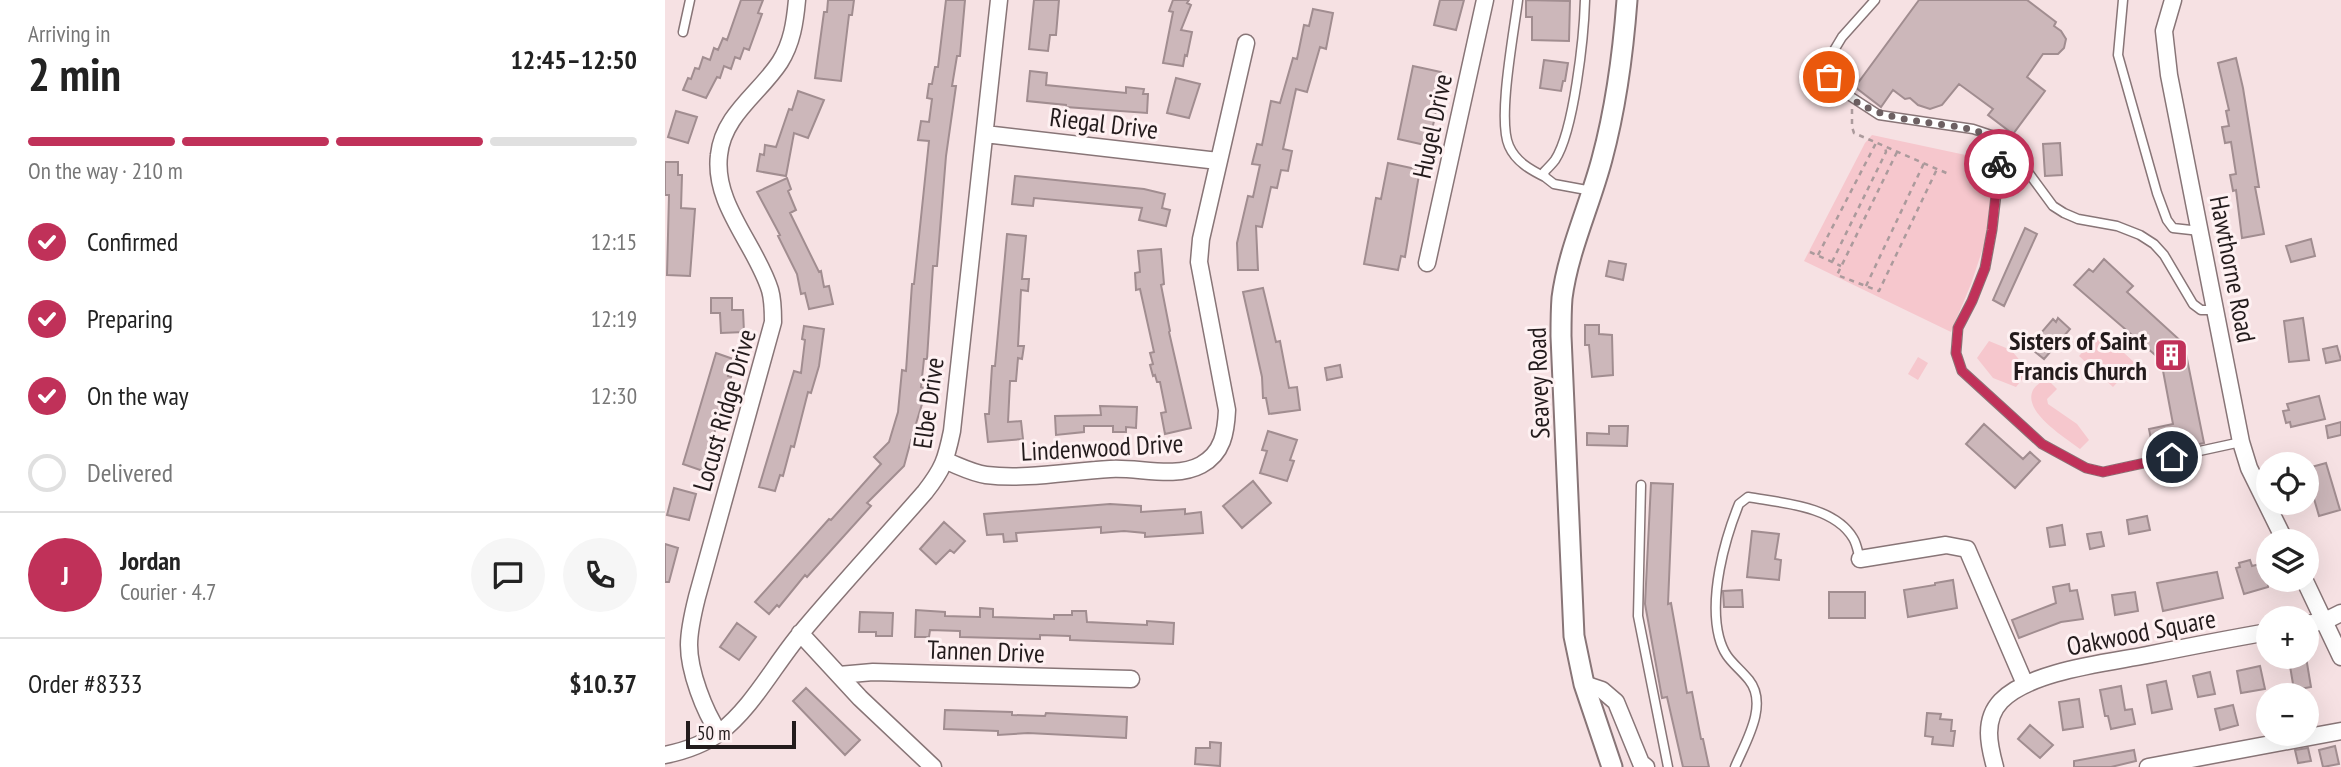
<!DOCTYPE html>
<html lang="en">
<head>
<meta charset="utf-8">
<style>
  body { margin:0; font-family:"PT Sans Narrow",sans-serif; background:#f6f6f6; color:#222; height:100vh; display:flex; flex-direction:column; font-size:26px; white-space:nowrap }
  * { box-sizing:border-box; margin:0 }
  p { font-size:23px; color:#767676 }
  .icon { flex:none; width:38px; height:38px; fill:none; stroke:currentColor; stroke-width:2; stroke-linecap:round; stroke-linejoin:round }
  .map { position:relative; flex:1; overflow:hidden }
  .side { display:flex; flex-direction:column; background:#fff; width:665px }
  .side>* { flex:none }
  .buttons { position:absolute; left:1591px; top:452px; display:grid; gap:14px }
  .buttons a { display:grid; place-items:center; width:63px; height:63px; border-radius:50%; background:#fff; box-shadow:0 7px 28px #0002; font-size:35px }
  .scale { position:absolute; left:21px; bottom:18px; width:110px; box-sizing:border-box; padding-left:7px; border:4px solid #231b1c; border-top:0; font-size:19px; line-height:24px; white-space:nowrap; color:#231b1c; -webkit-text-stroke:5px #fef1f2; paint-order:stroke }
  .pin { position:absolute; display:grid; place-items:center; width:60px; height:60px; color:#fff; margin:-30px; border:4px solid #fff; border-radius:50%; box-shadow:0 2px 7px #0007 }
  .courier { position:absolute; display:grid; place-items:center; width:70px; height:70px; margin:-35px; border:5px solid #c03159; border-radius:50%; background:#fff; color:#222; box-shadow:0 2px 9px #0007 }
  .head em { font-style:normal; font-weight:700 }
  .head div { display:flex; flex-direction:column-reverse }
  .head { display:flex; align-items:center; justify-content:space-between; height:119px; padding:0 28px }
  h1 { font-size:46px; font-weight:700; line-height:52px }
  .bar { display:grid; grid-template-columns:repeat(4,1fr); gap:10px 7px; align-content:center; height:84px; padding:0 28px }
  .bar i { height:9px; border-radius:5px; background:#e0e0e0 }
  .bar .current { background:#c03159 }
  .bar p { grid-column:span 4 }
  .line { display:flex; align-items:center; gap:18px; padding:0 28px; border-top:2px solid #e0e0e0 }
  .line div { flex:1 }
  .round { display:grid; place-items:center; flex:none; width:74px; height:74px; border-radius:37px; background:#f6f6f6 }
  ol { padding:0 28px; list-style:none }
  li { display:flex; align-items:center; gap:21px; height:77px }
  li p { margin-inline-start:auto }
  li .icon { padding:7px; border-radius:50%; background:#c03159; color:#fff; stroke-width:4 }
  li:last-child { color:#767676 }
  li i { width:38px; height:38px; border:4px solid #e0e0e0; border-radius:50% }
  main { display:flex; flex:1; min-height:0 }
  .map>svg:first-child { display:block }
</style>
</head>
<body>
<main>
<section class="side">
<div class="head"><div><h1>2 min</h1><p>Arriving in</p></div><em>12:45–12:50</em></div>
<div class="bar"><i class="current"></i><i class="current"></i><i class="current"></i><i></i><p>On the way · 210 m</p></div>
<ol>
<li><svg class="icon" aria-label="check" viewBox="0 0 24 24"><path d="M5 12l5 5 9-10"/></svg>Confirmed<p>12:15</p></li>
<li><svg class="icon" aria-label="check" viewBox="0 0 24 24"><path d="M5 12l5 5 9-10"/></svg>Preparing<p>12:19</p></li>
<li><svg class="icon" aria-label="check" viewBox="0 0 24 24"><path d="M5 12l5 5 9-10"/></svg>On the way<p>12:30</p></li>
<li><i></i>Delivered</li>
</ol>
<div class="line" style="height:126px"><b class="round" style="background:#c03159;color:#fff">J</b><div><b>Jordan</b><p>Courier · 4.7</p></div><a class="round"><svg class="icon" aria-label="chat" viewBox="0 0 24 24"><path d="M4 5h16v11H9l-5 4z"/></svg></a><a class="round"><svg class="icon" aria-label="phone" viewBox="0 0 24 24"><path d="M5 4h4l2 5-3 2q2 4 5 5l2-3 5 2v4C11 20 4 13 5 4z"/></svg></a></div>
<div class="line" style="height:91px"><div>Order #8333</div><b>$10.37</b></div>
</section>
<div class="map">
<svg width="1676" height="767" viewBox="0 0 1676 767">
  <rect width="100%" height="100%" fill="#f6e1e3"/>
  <path fill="#f6c7cd" d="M1207,135L1310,157L1327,168L1325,227L1306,284L1286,332L1139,261L1200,143Z
    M1436,332L1470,363L1448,387L1414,356Z
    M1324,341L1346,350L1364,371L1351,387L1328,378L1312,358Z
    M1253,357L1263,363L1253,380L1243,374Z
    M1381,378L1392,389L1382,399L1383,404L1412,424L1424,440L1415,449C1401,438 1357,412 1368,390C1370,386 1377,381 1381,378Z"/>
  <path fill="#ccb7ba" stroke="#a18d90" stroke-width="2" d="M76,0H98L93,13L97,14L84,50L79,48L75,59L70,57L66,69L59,66L55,78L52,77L41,98L18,90L23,78L26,79L30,68L34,69L38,57L45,60L49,48L53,50L58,38L62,40Z
    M163,0H189L187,15H184L176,81L150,78L159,12H162Z
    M281,0H300L295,56H292L287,86H291L281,156L272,266H268L262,359H259L256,387L259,388L257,404L250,427L256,428L252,442L246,440L239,466L202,503L206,506L142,577L140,575L114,607L112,605L104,614L90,602L164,519L166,520L216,464L209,457L224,442L233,412L237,370L241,371L247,284H249L264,141L253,140L256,121L264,122L267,99L262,98L264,84H267L270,67H273Z
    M369,0H394L391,35H385L383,51L364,49Z
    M508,0H524L522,3L526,5L516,30L527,32L522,56L520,55L518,66L498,63L508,12L504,11Z
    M775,0H799L791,30L769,25Z
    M861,0L905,1L904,41L867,40V17H861Z
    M1254,0H1362L1391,22L1389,26L1396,31L1401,39L1399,48L1393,54H1378L1362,77L1380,91L1348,134L1323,115L1328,109L1294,84L1277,105L1265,109L1253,105L1245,98L1240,99L1228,90L1216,107L1190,87Z
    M648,9L668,13L661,49L655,47L642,92L631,89L618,149L627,151L623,171L616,170L612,188L606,187L597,227L591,226L593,270H573L572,243L583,196L588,197L595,165L587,164L592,144L597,145L606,101L615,103L628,58L632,59L639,25L644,26Z
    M1571,58L1578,88L1594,187H1590L1599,234L1577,238L1571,190L1568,191L1565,175L1571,174L1566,142L1560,143L1557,127L1564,126L1561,111L1564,110L1553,63Z
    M879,60L903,63L900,81H898L896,91L875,88Z
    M748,66L776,72L775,79L778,80L765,139L761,138L760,145L733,139Z
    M365,71L382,73L381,85L461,93V87L479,89L478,94H483L482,113L401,107V105L362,101Z
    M511,78L535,84L524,118L502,113Z
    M133,91L159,100L143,138L129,133L121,176L92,171L95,154L99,155L100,145L111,147L124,109L127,110Z
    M11,111L32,117L23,143L3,137Z
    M1395,143L1397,175L1380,176L1378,144Z
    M0,162H13V175H17L16,208L30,209L25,276L2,275L4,195H0Z
    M723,163L751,169L749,175H754L740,257L736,256L733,270L699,264L711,198L716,199Z
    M350,176L479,189L500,194L497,208L505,210L501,226L474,220L477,208L369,198L368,206L347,204Z
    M122,178L126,189L123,191L131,210L125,213L154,272L156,271L159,287L164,286L168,304L144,309L140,293L136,294L132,274L113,236L115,235L92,192Z
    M1360,228L1372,234L1339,306L1328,300Z
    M342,234L361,236L357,279H364L363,291L356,290L353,346H359L357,359L353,358L351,381H345L343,422L356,421L358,439L323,442L320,414H324L327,366H330Z
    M1646,239L1650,256L1626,262L1621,246Z
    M496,249L499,284L496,285L505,331L504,332L526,428L500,434L496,413L501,412L495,382H492L490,375L488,376L485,365L488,364L485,353L489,352L475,289L471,290L470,273L475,272L473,251Z
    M1439,259L1468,286L1462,292L1519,344L1539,443L1489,454L1484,429L1508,424L1496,360L1409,285L1424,269L1428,272Z
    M944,261L961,264L958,280L941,276Z
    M598,288L611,342L615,341L624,388L632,387L635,410L604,414L601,398H598L597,377L578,292Z
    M46,298H67V310H78L79,332L56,333L55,313H46Z
    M1393,318L1405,329L1379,359L1364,347L1388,319L1391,322Z
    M1638,318L1644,360L1624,362L1619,321Z
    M920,325H934V334L947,335L948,375L927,377L924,345H920Z
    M139,326L159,329L154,366L146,393L143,392L129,447L126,446L118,476L115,475L110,491L94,487L129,371L136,373L140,340L137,339Z
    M1672,346L1676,360L1661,363L1658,349Z
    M51,353L68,359L63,376L66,377L38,471L18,464Z
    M675,365L677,377L662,380L660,368Z
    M1654,396L1660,419L1626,427L1625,422L1621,423L1618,411L1624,410L1622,404Z
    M435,406L472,407L471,428L461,427V432H448V426H419V432L391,435L390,416L436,415Z
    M1676,422V435L1663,438L1661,426Z
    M1319,424L1358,459L1365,452L1375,461L1350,488L1301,444Z
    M944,426H963L962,446L922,445V433L944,434Z
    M603,431L632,440L625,460L629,461L622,481L595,473L602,451L597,450Z
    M1661,463L1675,510L1654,516L1643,478H1646L1643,468Z
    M588,481L606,503L577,528L558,506Z
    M986,483L1008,484L1003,604L1006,603L1022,693L1027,692L1036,739H1038L1044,767H1018L1002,697L997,698L980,604Z
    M9,488L31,494L24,520L2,515Z
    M445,504L476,506V512L520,509V514L536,512L538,533L480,537V533L459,531L436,533V527L351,533L352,541L339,542L338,534L322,535L319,514Z
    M1482,516L1485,530L1464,534L1462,520Z
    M279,522L300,541L289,553L285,550L271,564L255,549Z
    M1397,525L1400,545L1385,547L1382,528Z
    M1087,531L1114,534L1110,559L1116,560L1114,580L1082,577Z
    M1436,532L1439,546L1425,549L1422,534Z
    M0,544L13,548L4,582H0Z
    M1585,560L1587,566L1603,562V587L1579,594L1571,568L1575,567L1574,563Z
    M1552,572L1558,598L1498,611L1492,583Z
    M1288,580L1292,608L1243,617L1239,590L1270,585V583Z
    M1404,584L1405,591L1412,590L1418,619L1396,622L1354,638L1347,620L1391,603L1388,587Z
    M1077,590L1078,607H1059L1058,591Z
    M1164,592H1200V618H1164Z
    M1470,592L1473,611L1450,615L1447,595Z
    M315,608L328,609V617L389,619V615H407V611H421L422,622L482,625V621L509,623L508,644L405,640V636L375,635V639L295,637V631L265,630L264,637H250L251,610L280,612V616L315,617Z
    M195,612L228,613L227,636H211V632H194Z
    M72,623L91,637L74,660L55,647Z
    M1641,657L1646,687L1629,690L1624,660Z
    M1595,666L1600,689L1576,693L1572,671Z
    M1545,672L1550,694L1533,697L1528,676Z
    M1501,681L1507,709L1487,713L1482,685Z
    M1456,686L1460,710L1467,709L1470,724L1446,729L1443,716H1440L1435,690Z
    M141,688L195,740L180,755L128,701Z
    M1414,699L1418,727L1398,730L1394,702Z
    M1568,705L1573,725L1555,730L1550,709Z
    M280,710L347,712V715L380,716L381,713L462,717L461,738L363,733L333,735V731L279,729Z
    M1262,713L1276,714L1275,719L1287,720L1286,731H1290L1288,746L1267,744L1268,737L1260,736Z
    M1365,725L1388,745L1375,758L1353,739Z
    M545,742L556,743L555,766L530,764L531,748H545Z
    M1670,746L1674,764L1658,767L1654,750Z
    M1643,748L1646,761L1633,763L1630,750Z
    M1469,750L1471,761L1446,767H1409V761Z"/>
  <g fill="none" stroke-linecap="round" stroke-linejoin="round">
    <g stroke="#887577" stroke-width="11">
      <path id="service" d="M853,0C849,32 832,120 844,146C851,162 866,170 880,177
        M920,0C919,36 909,131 890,160C887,164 883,168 879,172L880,177L889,184L927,191
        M1210,0L1177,37L1165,57L1162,70L1164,77L1174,89L1214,115L1308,129L1326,135L1357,164L1388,206L1399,213L1413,219L1452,226L1475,235L1489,244L1499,255L1528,304L1536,310H1551
        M1458,0L1453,55L1492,193L1502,220L1508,228L1535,231
        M18,32L25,0
        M1337,144L1327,230L1320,268L1307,301L1293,328L1291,353L1297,371L1377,444L1421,468L1438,472L1576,442
        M976,485L973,616L1003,767
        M1070,767C1080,743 1104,705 1084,680C1070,663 1060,660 1054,637C1044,597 1059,541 1074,504L1083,497C1117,503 1169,506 1188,538C1192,544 1193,553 1195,559"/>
    </g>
    <g stroke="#887577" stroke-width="19">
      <path id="minor" d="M1508,0L1499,31L1504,75L1576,442L1584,468L1620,541
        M320,134L553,161
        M762,263L820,0
        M281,461C294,466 307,473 321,475C362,480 405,471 445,469C473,467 510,479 536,465C558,453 561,432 562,410L534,262L536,239L581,43
        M1195,559L1281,545L1302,549L1360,684
        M1639,579L1676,657
        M1642,624L1660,621L1676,613
        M135,633L195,698L268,767
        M174,675L208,672L466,679
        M919,684L937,690L951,702L976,763L981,767
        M54,733C39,711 24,671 24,645C24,629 28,613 32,597L108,322C108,311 108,300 105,290C91,245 48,204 54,155C58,115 95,93 115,62C127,43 130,22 132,0
        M0,755C19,751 38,745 54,733C88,707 109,665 136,633C176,585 219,539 260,492C278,469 281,460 287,431L334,0
        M1330,767C1324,745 1318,720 1336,701C1365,671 1441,663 1482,655C1522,647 1563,639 1603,632
        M1483,767L1676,731"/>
    </g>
    <g stroke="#887577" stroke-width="23">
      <path id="tertiary" d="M947,767L919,684L909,636L896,336C896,324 896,311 897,298C903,251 925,205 937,159C951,107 958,54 962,0"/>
    </g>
    <path stroke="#ab9a9c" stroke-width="2.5" stroke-dasharray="5 5" stroke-linecap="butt" d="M1187,109V127L1189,133L1286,175
      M1232,152L1172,275L1214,291L1272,169
      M1145,252L1176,266
      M1153,255L1211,143
      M1167,262L1221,152L1220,147
      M1201,286L1259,163"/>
    <use href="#service" stroke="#fff" stroke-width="8"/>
    <use href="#minor" stroke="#fff" stroke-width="16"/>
    <use href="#tertiary" stroke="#fff" stroke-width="19"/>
  </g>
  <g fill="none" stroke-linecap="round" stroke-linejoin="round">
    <path stroke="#6d6062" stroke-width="7" stroke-dasharray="0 12.6" d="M1164,77C1195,116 1235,119 1281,125C1302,128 1320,131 1337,144L1334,164"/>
    <path stroke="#c03159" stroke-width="9" d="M1334,164L1327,230L1320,268L1307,301L1293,328L1291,353L1297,371L1377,444L1421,468L1438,472L1507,457"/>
  </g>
  <defs>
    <g id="building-square" transform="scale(1.75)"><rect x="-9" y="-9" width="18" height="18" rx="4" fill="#c03159" stroke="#fef1f2"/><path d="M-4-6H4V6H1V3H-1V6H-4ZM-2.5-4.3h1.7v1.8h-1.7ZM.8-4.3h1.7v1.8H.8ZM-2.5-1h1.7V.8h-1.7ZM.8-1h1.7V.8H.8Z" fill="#fff"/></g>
  </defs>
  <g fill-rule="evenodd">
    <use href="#building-square" x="1506" y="355"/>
  </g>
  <g text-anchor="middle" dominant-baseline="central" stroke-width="6" stroke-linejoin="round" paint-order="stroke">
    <g font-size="26" fill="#231b1c" stroke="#fef1f2">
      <text transform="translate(439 123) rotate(7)">Riegal Drive</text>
      <text transform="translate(767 126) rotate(-78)">Hugel Drive</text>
      <text transform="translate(1568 269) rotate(79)">Hawthorne Road</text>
      <text transform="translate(873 383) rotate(-92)">Seavey Road</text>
      <text transform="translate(263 403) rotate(-82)">Elbe Drive</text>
      <text transform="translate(59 410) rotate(-74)">Locust Ridge Drive</text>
      <text transform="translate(437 447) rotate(-3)">Lindenwood Drive</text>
      <text transform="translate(1476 632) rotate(-11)">Oakwood Square</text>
      <text transform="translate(321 651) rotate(2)">Tannen Drive</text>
    </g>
    <g font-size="26" font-weight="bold" fill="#231b1c" stroke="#fef1f2" text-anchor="end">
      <text x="1482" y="340">Sisters of Saint<tspan x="1482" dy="30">Francis Church</tspan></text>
    </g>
  </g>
</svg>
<div class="buttons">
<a><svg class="icon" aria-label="locate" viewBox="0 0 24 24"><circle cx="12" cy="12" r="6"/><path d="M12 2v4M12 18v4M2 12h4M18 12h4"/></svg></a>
<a><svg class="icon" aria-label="layers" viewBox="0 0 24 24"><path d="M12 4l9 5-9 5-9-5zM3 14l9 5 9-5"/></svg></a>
<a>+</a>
<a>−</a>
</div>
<div class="scale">50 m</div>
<div class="pin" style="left:1164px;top:77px;background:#ea580c"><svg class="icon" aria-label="bag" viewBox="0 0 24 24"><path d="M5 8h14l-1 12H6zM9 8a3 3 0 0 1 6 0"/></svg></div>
<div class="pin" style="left:1507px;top:457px;background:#1f2937"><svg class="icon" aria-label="home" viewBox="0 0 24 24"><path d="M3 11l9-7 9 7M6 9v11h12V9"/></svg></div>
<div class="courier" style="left:1334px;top:164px"><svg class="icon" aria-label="bike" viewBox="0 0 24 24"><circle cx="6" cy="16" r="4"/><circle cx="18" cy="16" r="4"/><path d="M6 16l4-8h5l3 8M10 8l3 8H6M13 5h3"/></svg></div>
</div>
</main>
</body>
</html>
